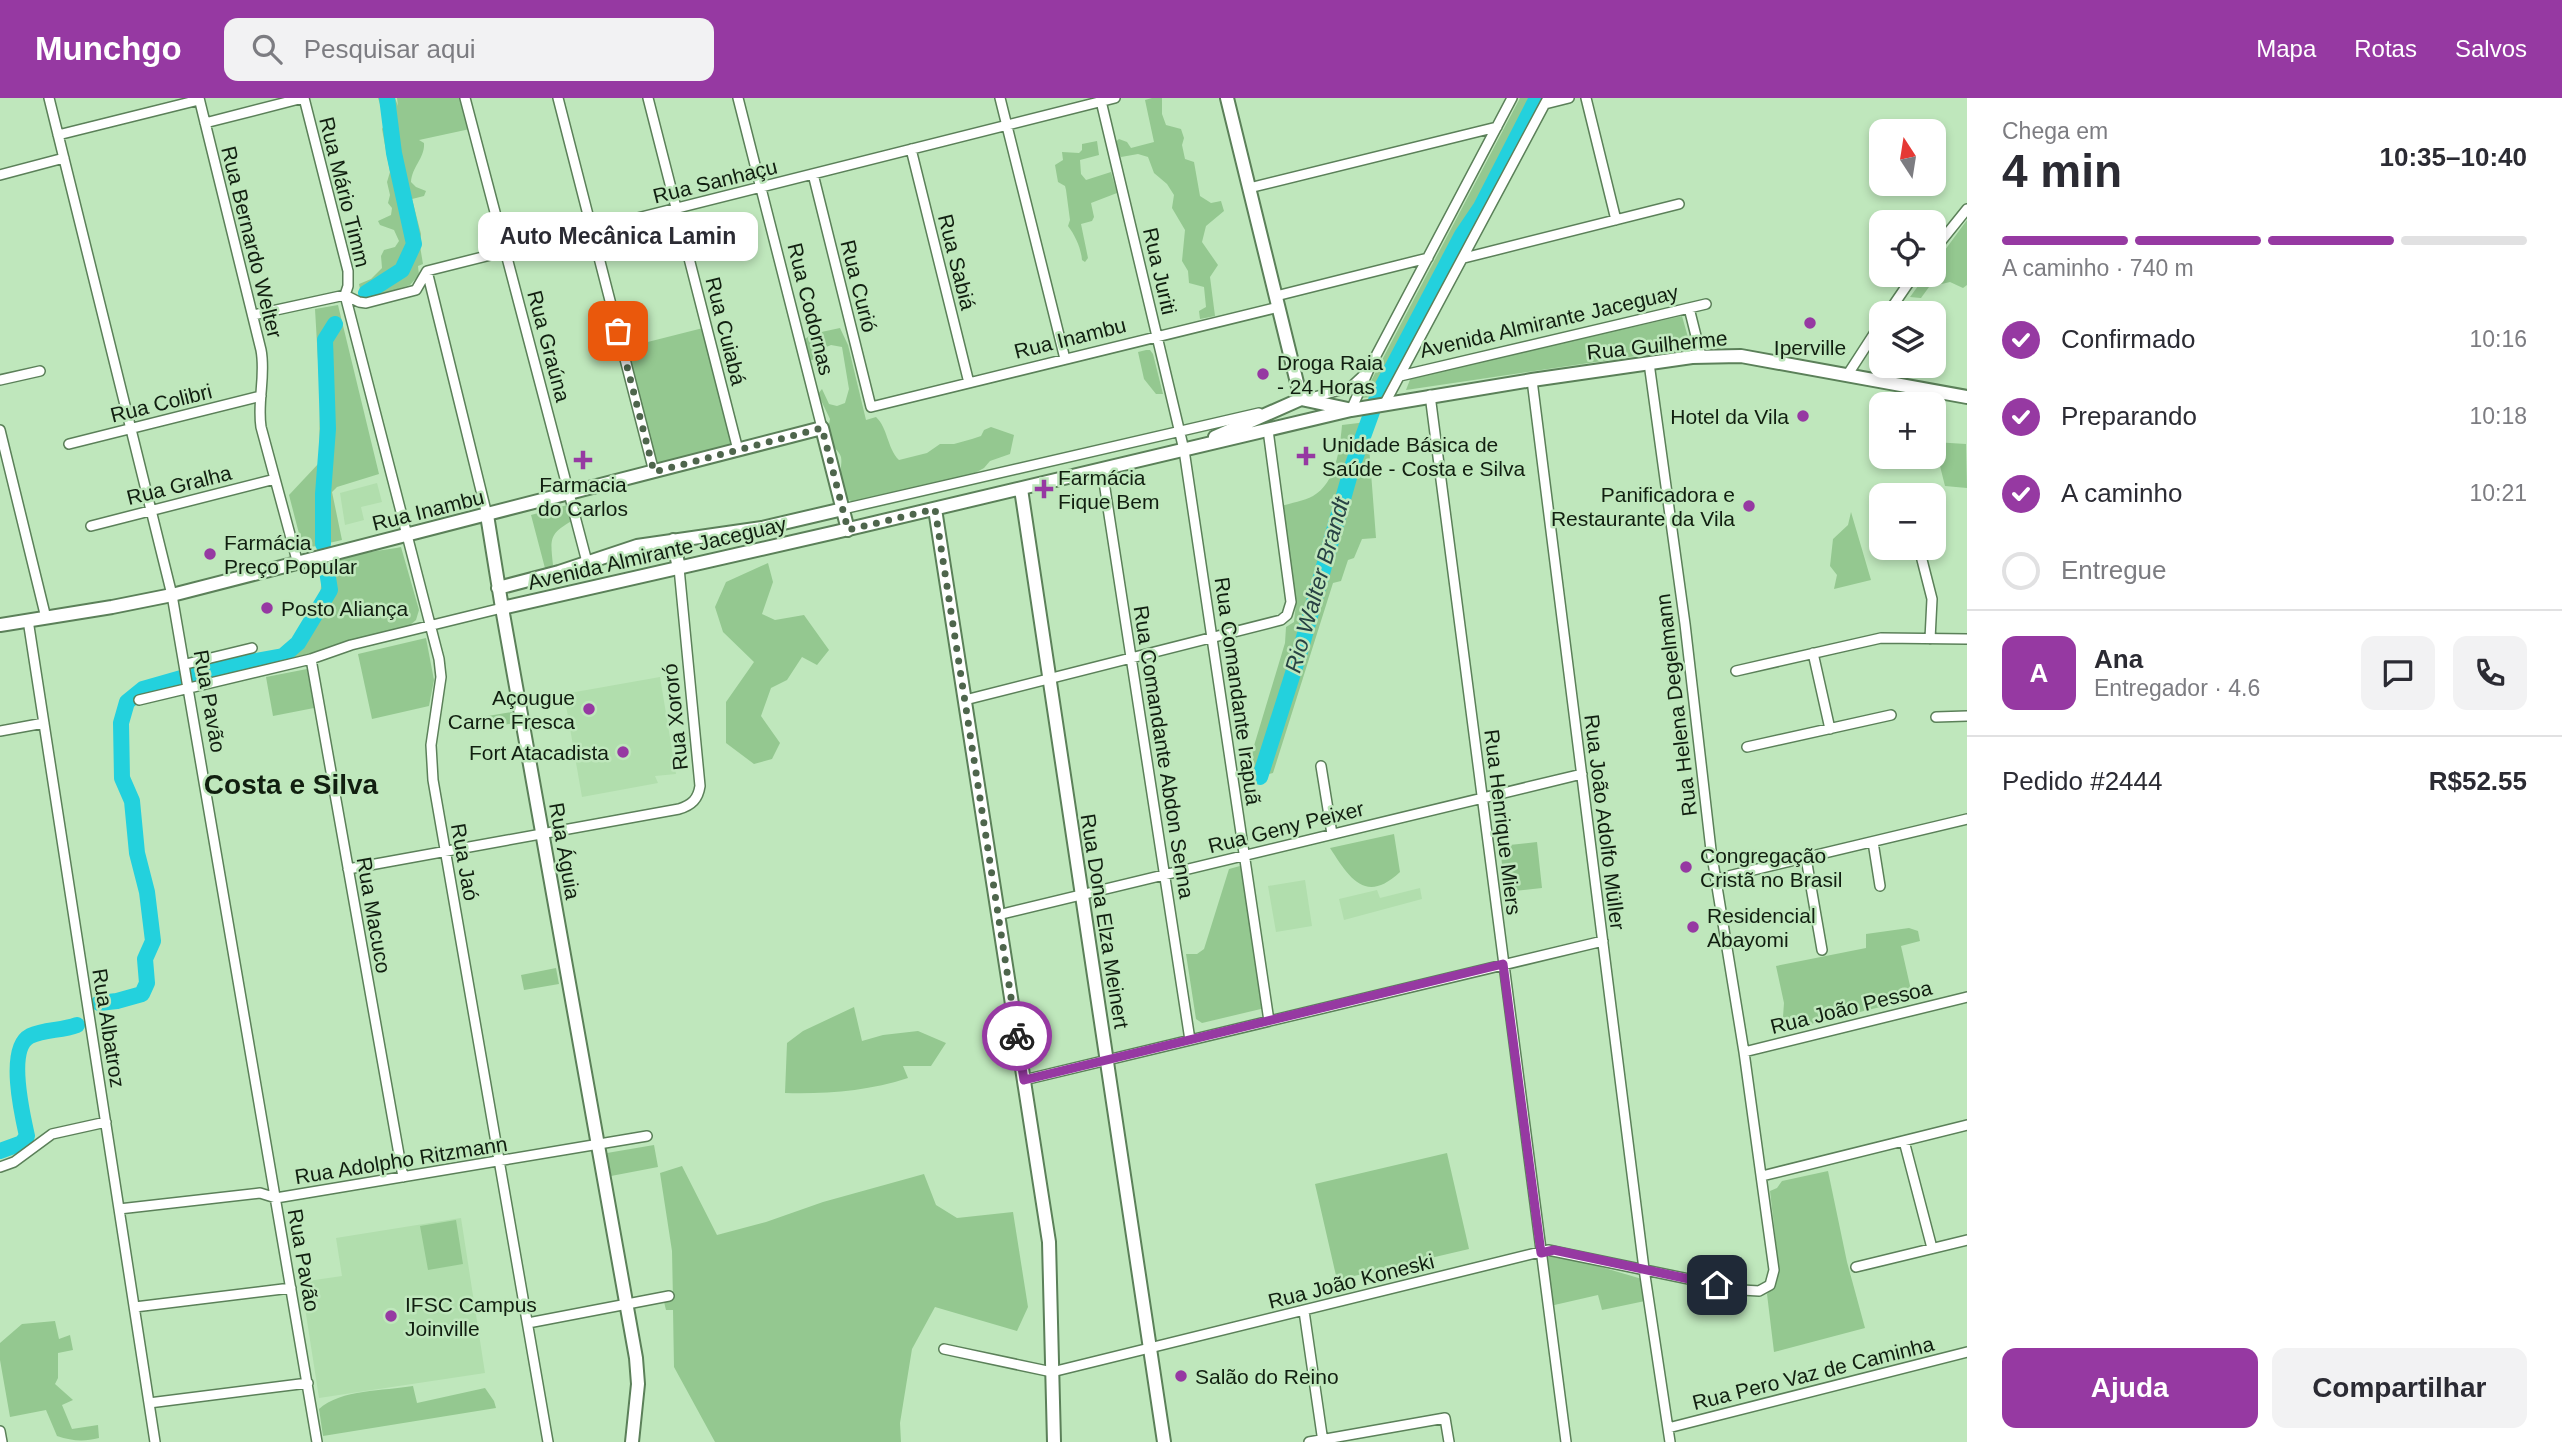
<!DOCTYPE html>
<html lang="pt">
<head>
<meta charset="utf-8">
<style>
  body { margin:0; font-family:Arial,sans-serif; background:#f2f2f3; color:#2b2b33; height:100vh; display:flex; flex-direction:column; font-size:26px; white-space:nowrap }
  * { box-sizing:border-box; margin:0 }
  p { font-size:23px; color:#7c7c81 }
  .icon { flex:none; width:38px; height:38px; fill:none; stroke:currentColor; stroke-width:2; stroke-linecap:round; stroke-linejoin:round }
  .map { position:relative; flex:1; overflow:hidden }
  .details { display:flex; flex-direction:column; background:#fff; width:595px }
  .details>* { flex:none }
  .needle { width:46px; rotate:348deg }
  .controls { position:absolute; left:1869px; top:21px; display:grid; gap:14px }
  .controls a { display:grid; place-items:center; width:77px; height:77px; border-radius:14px; background:#fff; box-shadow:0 4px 10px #0003; font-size:35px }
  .pin { position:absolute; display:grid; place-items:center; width:60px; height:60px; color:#fff; margin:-30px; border-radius:14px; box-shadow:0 4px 10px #0006 }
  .courier { position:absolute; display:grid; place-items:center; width:70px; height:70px; margin:-35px; border:5px solid #9639a2; border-radius:50%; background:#fff; color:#222; box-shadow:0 2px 9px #0007 }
  .bubble { position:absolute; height:49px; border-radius:14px; background:#fff; box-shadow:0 4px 10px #0003; font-size:23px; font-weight:700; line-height:49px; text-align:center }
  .headline em { font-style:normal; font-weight:700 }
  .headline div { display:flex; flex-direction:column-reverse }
  .headline { display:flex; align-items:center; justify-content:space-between; height:119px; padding:0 35px }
  h1 { font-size:46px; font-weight:700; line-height:52px }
  .bar { display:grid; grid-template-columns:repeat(4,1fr); gap:10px 7px; align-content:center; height:84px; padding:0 35px }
  .bar i { height:9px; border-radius:5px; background:#e1e1e2 }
  .bar .active { background:#9639a2 }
  .bar p { grid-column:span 4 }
  .line { display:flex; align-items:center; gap:18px; padding:0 35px; border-top:2px solid #e1e1e2 }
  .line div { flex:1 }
  .round { display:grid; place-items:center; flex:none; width:74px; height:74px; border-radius:14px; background:#f2f2f3 }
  ol { padding:0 35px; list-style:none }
  li { display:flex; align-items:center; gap:21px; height:77px }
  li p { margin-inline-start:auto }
  li .icon { padding:7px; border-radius:50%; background:#9639a2; color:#fff; stroke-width:4 }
  li:last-child { color:#7c7c81 }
  li i { width:38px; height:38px; border:4px solid #e1e1e2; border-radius:50% }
  .action { display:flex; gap:14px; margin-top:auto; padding:14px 35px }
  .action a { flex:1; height:80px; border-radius:14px; background:#9639a2; color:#fff; font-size:28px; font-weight:700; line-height:80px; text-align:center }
  .action a+a { background:#f2f2f3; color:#2b2b33 }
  header { display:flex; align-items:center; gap:42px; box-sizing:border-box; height:98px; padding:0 35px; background:#9639a2; color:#fff }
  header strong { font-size:33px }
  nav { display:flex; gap:38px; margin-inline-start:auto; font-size:24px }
  .search { width:490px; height:63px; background:#f2f2f3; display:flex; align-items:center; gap:18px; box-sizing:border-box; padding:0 24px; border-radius:14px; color:#7c7c81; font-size:26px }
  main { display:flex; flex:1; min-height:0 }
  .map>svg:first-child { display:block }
</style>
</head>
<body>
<header>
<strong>Munchgo</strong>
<div class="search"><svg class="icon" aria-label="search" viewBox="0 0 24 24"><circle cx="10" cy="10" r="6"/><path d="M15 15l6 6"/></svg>Pesquisar aqui</div>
<nav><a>Mapa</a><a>Rotas</a><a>Salvos</a></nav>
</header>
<main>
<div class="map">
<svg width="1967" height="1344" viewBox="0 0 1967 1344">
  <rect width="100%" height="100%" fill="#bfe7bc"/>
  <path fill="#b1dead" d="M377,385L382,404L361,409L364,422L345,427L340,395Z
    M660,579L676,676L655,678L658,685L582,699L564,596Z
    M1305,782L1312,828L1276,834L1268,788Z
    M1420,790L1422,801L1344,822L1339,801L1377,792L1380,800Z
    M461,1120L485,1275L319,1300L301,1184L342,1178L336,1140Z"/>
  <path fill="#94c890" d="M378,0H386L387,5L388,0H395L398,8L397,0H461L470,31L419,42L424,45C425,60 412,68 411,84L416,89L426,93L424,98L412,101L421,136L420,148L423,166L418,168L419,177L410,187L367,201L363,199L375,193L384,184L398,180L408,170L418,141L409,125L412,144L404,166L361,196L359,186L371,181L382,170L381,158L384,152L395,149L399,143L394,132L380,127L378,123L391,117L392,110L388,105L390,97L387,84L390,74L382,31L386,24Z
    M1152,0H1162V16L1166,27L1181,31L1184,40L1182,47L1185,61L1194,64L1200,98L1211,105L1221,103L1224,113L1206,128L1202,144L1218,167L1210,179L1215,218L1200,221L1199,213L1206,209L1204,189L1189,185L1188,173L1182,163L1185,132L1172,110L1174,97L1167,86L1154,75L1148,59L1138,56L1121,59L1113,46L1119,41L1127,44L1131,50L1154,44L1145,2Z
    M1520,0H1540L1387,297L1362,300Z
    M1097,43L1099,57L1080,62L1081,76L1086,82L1111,74L1117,95L1091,105L1094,119L1092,123L1081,126L1088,160L1085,164L1082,162C1081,150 1075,137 1068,128L1070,122L1066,92L1065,88L1058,84L1055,67L1063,62L1062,54L1079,55L1082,52V46Z
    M1967,122V187L1963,190L1950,184L1929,189L1921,200L1910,199L1926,177H1934V167Z
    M338,207L379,376L337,389L332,394L342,442L303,451L289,397L319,365L320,297L315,211Z
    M1682,218L1691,250L1406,292L1411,279Z
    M703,230L733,350L654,369L624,250Z
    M840,230L848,247L866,322L876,319C888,330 887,350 899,362L927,355L940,346H954L972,341L981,338L984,332L991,329L1014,337L1010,356L990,363L984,370L966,380L855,405C827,393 844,377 841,359C839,352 831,348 826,341L830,321L818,296L822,291L829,306L837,308L845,305L849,291L842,249L831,247L819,252L818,260L809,263L805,241L812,236Z
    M1146,252H1150L1153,256L1163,296H1156L1144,281L1138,254Z
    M1367,322L1376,440L1362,441L1354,460L1348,462L1341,483L1333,485L1273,675L1253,680L1247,671L1285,545L1286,529L1294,524L1296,505L1281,408C1291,405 1304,403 1313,398C1336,385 1340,350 1342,327L1367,324Z
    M1934,344L1966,346L1967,390L1945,388Z
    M571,406L575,421C549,436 550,439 553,467L546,474L531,417Z
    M1851,414L1871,482L1834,491L1837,477L1830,468L1833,441L1848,427Z
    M401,449L419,512L416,522L409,528L289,565L209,580L200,581L195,578V573L279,556L291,549L304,528L306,515L320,497L323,471C345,455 376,454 401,449Z
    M768,465L773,484L762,516L775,522L804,517L829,552L817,567L802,559L787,582L771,590L761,618L780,645L772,661L754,666L726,645V604L754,564L723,534L715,509L726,484Z
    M426,540L434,582L429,608L372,621L358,556Z
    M307,571L314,610L273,618L266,579Z
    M512,614L514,625L472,633L470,621Z
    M1394,736L1400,774C1365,807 1349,779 1330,750Z
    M1537,744L1542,790L1505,794L1500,748Z
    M1240,768L1247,771L1265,910L1202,925L1196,921L1186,856H1197L1204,851L1229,771Z
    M1909,830L1918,833L1920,843L1901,848L1913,901L1782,933L1784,905L1776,868L1866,850V836Z
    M556,870L559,886L524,892L521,877Z
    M854,909L862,943L883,937L918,933L946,945L931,968H903L908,980C869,993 827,996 785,995L787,945L803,933Z
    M654,1047L658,1069L611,1078L607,1055Z
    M1447,1055L1469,1151L1337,1182L1315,1086Z
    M682,1068L717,1137L766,1124L823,1104L924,1076L936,1107L957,1120L1013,1114L1028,1209L1017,1233L935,1209L912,1251L900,1325L901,1344H715L674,1269L673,1212H666L664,1204L673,1202L672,1153L660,1075Z
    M1828,1073L1847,1164L1865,1230L1774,1254L1767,1196L1777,1183L1779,1170L1770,1093L1777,1090L1782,1083Z
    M456,1122L463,1166L428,1172L420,1128Z
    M1551,1156H1557L1642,1181L1645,1203L1602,1212L1598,1197L1550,1208L1544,1163Z
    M55,1223L59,1241L70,1237L73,1252L58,1255V1280L55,1286L73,1302L62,1307L72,1331L98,1327L99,1340C84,1344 72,1343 57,1338L46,1312L10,1319L0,1262V1245L22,1226Z
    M413,1288L417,1305L485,1290L494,1303L496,1310L323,1338L319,1311C341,1291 384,1293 413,1288Z"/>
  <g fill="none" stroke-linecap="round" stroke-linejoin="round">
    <path stroke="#23d1dd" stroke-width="16" d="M366,195L402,172L414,146L394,55L387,0
      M323,446V396L328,331L325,242L335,226
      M1260,679L1301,550L1352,369L1378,297L1462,137L1481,109L1537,0
      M99,905L117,903L142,896L147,885L145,861L153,843L147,794L137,755L132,703L122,680L121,625L127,604L143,591L213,571L283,558L298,545L330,492L327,473
      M0,1053L22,1045L27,1038C22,1016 7,950 30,938C45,931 61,933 77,927"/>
    <g stroke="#5b8059" stroke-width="12">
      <path id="street" d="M49,0L172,497L317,1344
        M199,0L261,252C266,278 257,303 261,329L298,466
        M304,0L348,173V188L345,197L439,561L441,579L431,647L433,682L548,1344
        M465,0L587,464
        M558,0L654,374
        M648,0L738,352
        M738,0L822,330
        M1000,0L1065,261
        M1586,0L1616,122
        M1101,3L1184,352L1269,923
        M1545,6L1569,0
        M205,25L303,0
        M58,37L199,2
        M911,51L969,285
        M813,76L871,309L1279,209
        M0,77L64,60
        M1249,90L1497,29
        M1934,152L1967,111
        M1464,160L1679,106
        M427,173L487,417
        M1276,198L1428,160
        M1689,210L1701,258
        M1888,215L1914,177
        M253,217L345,197L359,204L366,205L416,192L427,173L1115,0
        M1848,276L1881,225
        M1400,278L1706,206
        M0,282L40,273
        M1532,282L1644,1171L1670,1344
        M1430,297L1566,1344
        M1307,301L1351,289L1365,276
        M1385,305L1548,0
        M1351,312L1370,269L1512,0
        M0,332L46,520
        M69,346L261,298
        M1102,371L1190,942
        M843,411L1259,315
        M91,428L275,381
        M1919,450L1932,501L1930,541
        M28,522L155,1344
        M1813,555L1830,631
        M311,561L403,1079
        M186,566L252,550
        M1736,573L1881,540L1967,541
        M139,602L311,561L351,547L502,510
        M965,602L1281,522L1287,517L1291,504L1268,332
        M1936,619L1967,618
        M0,633L44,625
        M1747,649L1891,617
        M1321,668L1332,736
        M1873,744L1880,788
        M1806,760L1822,852
        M348,771L679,711C692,707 698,701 700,688L679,470
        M1716,781L1967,721
        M998,817L1582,676
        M1744,954L1967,899
        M1024,982L1603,843
        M1904,1043L1932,1150
        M0,1069L14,1064L52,1036L106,1024
        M1762,1078L1967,1027
        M119,1111L260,1095L276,1100L647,1038
        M1856,1169L1967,1142
        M135,1209L291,1190
        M1304,1213L1323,1344
        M528,1225L669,1198
        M944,1251L1052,1274L1548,1152L1742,1192L1759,1193L1770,1187L1774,1172L1744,954L1711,752L1685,526L1649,265
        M149,1305L308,1285
        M1668,1330L1967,1254
        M0,1333L2,1344
        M1309,1344L1445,1320L1449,1344"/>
    </g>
    <g stroke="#5b8059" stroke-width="16">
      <path id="secondary" d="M1227,0L1301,301
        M1215,339L1301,301L1348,311
        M1021,391L1164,1344
        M935,411L1049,1144L1054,1344
        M487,417L502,510L636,1260L638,1286L632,1344
        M673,442L679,470
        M498,490L559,474L637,448L762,430L843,411
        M502,510L836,434L1351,312L1532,282L1692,259L1741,258L1967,299
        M0,527L112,509L172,497L822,330L848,432"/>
    </g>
    <use href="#street" stroke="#fff" stroke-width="9"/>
    <use href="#secondary" stroke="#fff" stroke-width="12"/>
  </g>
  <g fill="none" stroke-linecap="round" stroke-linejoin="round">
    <path stroke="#4e654c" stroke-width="7" stroke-dasharray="0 12.6" d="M618,233L654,374L822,330L848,432L935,411L1017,938"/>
    <path stroke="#9639a2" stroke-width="9" d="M1017,938L1024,982L1503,866L1541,1155L1554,1152L1717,1187"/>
  </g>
  <g fill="#9639a2" stroke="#bfe7bc" stroke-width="2.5">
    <circle cx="1810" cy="225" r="7"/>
    <circle cx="1263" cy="276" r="7"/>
    <circle cx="1803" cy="318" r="7"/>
    <path d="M1302.5 347.5h7v7h7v7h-7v7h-7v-7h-7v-7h7z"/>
    <path d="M579.5 351.5h7v7h7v7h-7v7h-7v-7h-7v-7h7z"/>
    <path d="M1040.5 380.5h7v7h7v7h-7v7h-7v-7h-7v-7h7z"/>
    <circle cx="1749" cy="408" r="7"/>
    <circle cx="210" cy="456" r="7"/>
    <circle cx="267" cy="510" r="7"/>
    <circle cx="589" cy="611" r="7"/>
    <circle cx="623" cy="654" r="7"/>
    <circle cx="1686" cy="769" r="7"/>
    <circle cx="1693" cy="829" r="7"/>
    <circle cx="391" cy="1218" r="7"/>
    <circle cx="1181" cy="1278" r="7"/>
  </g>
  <g text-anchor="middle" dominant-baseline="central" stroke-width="5" stroke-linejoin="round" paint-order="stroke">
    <g font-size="21" fill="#111f10" stroke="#bfe7bc">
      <text transform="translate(715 83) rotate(-14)">Rua Sanhaçu</text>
      <text transform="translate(345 94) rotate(76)">Rua Mário Timm</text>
      <text transform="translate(252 144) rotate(76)">Rua Bernardo Welter</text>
      <text transform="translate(957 164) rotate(76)">Rua Sabiá</text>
      <text transform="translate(1160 173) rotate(77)">Rua Juriti</text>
      <text transform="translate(859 188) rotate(76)">Rua Curió</text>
      <text transform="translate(811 211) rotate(76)">Rua Codornas</text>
      <text transform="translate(1549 223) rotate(-13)">Avenida Almirante Jaceguay</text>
      <text transform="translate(726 233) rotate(76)">Rua Cuiabá</text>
      <text transform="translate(1070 240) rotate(-14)">Rua Inambu</text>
      <text transform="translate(1657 247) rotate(-6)">Rua Guilherme</text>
      <text transform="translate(549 248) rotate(75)">Rua Graúna</text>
      <text transform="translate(161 305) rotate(-14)">Rua Colibri</text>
      <text transform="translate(179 387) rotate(-14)">Rua Gralha</text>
      <text transform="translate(428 412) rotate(-14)">Rua Inambu</text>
      <text transform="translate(657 455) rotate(-13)">Avenida Almirante Jaceguay</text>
      <text transform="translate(1238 593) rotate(82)">Rua Comandante Irapuã</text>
      <text transform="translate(210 603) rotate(80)">Rua Pavão</text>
      <text transform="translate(1676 607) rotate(-97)">Rua Helena Degelmann</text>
      <text transform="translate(675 619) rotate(-96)">Rua Xororó</text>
      <text transform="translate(1164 654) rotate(81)">Rua Comandante Abdon Senna</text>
      <text transform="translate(1503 724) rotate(83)">Rua Henrique Miers</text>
      <text transform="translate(1605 724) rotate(83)">Rua João Adolfo Müller</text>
      <text transform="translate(1286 729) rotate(-14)">Rua Geny Peixer</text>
      <text transform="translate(565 753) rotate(80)">Rua Águia</text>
      <text transform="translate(465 764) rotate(80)">Rua Jaó</text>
      <text transform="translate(374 817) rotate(80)">Rua Macuco</text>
      <text transform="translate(1105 823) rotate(81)">Rua Dona Elza Meinert</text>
      <text transform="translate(1851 909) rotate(-14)">Rua João Pessoa</text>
      <text transform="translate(109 930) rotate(81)">Rua Albatroz</text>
      <text transform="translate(401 1062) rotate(-9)">Rua Adolpho Ritzmann</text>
      <text transform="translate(304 1162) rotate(80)">Rua Pavão</text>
      <text transform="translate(1351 1183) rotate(-14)">Rua João Koneski</text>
      <text transform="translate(1813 1275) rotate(-14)">Rua Pero Vaz de Caminha</text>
    </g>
    <g font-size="21" fill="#111f10" stroke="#bfe7bc" text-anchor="start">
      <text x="1810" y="249" text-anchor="middle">Iperville</text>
      <text x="1277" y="264">Droga Raia<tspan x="1277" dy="24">- 24 Horas</tspan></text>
      <text x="1789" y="318" text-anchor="end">Hotel da Vila</text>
      <text x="1322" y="346">Unidade Básica de<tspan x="1322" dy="24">Saúde - Costa e Silva</tspan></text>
      <text x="1058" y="379">Farmácia<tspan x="1058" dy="24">Fique Bem</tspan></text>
      <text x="583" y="386" text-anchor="middle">Farmacia<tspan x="583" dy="24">do Carlos</tspan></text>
      <text x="1735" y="396" text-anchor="end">Panificadora e<tspan x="1735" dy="24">Restaurante da Vila</tspan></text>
      <text x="224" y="444">Farmácia<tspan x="224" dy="24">Preço Popular</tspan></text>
      <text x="281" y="510">Posto Aliança</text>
      <text x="575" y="599" text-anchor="end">Açougue<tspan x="575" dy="24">Carne Fresca</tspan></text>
      <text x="609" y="654" text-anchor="end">Fort Atacadista</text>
      <text x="1700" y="757">Congregação<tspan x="1700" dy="24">Cristã no Brasil</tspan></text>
      <text x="1707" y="817">Residencial<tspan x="1707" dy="24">Abayomi</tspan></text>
      <text x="405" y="1206">IFSC Campus<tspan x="405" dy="24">Joinville</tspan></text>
      <text x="1195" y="1278">Salão do Reino</text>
    </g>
    <g font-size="23" font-style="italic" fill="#284244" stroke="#bfe7bc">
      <text transform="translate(1317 487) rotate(-74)">Rio Walter Brandt</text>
    </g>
    <g font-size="28" font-weight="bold" fill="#111f10" stroke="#bfe7bc">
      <text x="291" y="686">Costa e Silva</text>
    </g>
  </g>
</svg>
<div class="controls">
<a><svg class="needle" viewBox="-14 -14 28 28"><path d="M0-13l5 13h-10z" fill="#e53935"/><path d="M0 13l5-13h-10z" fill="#7c7c81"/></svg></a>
<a><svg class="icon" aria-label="locate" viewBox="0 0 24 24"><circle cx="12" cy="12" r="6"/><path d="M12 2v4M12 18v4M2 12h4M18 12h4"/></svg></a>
<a><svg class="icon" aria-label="layers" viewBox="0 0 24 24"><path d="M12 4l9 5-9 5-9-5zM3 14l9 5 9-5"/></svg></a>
<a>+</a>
<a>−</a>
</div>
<div class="pin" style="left:618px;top:233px;background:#ea580c"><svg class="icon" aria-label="bag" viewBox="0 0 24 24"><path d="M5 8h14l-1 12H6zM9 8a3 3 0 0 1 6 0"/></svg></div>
<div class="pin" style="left:1717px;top:1187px;background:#1f2937"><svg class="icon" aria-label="home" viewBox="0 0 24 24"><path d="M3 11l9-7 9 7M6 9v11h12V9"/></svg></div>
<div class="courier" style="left:1017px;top:938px"><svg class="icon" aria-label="bike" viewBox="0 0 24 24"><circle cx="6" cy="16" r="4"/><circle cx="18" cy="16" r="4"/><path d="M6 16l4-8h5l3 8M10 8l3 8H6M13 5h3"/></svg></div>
<div class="bubble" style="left:478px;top:114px;width:280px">Auto Mecânica Lamin</div>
</div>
<section class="details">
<div class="headline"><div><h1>4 min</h1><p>Chega em</p></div><em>10:35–10:40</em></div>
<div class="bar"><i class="active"></i><i class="active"></i><i class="active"></i><i></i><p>A caminho · 740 m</p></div>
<ol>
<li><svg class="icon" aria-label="check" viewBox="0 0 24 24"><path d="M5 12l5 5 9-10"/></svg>Confirmado<p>10:16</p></li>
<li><svg class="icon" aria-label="check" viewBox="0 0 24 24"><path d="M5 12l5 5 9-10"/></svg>Preparando<p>10:18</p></li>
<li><svg class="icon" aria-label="check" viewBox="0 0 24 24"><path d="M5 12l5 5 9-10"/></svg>A caminho<p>10:21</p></li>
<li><i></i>Entregue</li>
</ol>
<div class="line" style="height:126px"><b class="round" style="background:#9639a2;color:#fff">A</b><div><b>Ana</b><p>Entregador · 4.6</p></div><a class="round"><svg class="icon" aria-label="chat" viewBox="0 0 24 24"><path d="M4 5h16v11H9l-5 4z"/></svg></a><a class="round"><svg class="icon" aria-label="phone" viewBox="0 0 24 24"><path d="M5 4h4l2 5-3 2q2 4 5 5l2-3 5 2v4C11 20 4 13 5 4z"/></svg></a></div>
<div class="line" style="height:91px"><div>Pedido #2444</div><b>R$52.55</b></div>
<div class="action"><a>Ajuda</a><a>Compartilhar</a></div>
</section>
</main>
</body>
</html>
